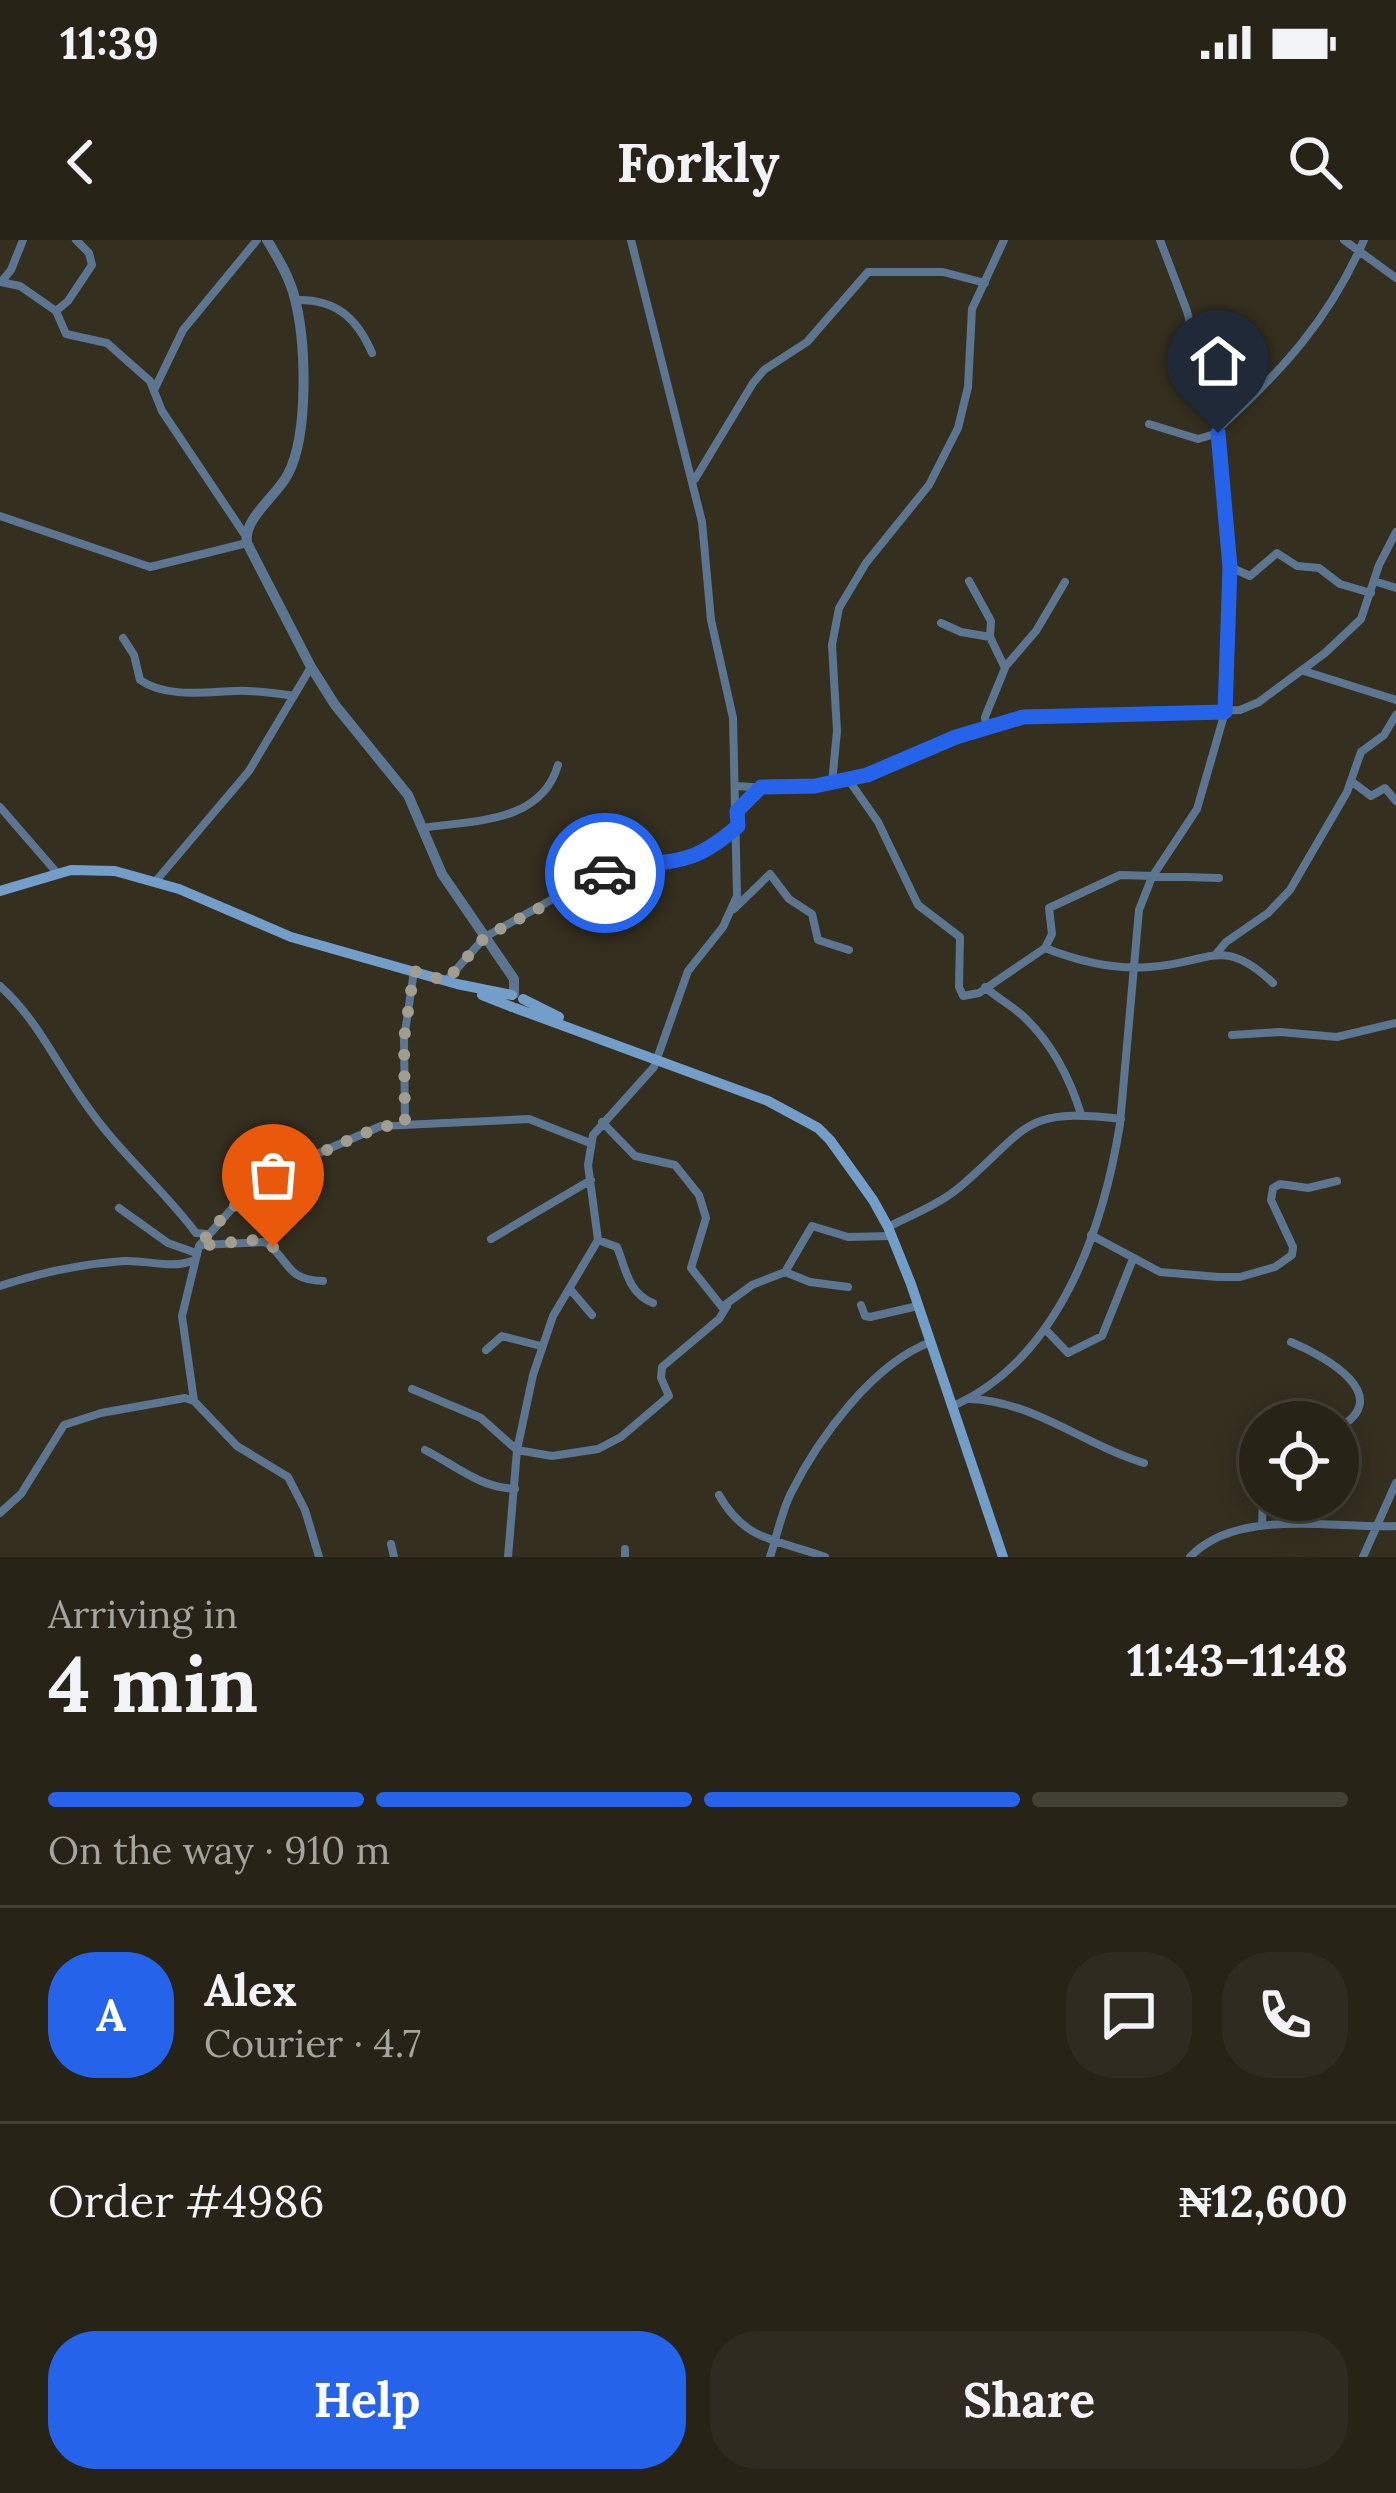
<!DOCTYPE html>
<html lang="en">
<head>
<meta charset="utf-8">
<style>
  body { margin:0; font-family:Lora,serif; background:#2f2b20; color:#f1f3f6; height:100vh; display:flex; flex-direction:column; font-size:45px; white-space:nowrap }
  * { box-sizing:border-box; margin:0 }
  p { font-size:39px; color:#a4a4a1 }
  .icon { flex:none; width:66px; height:66px; fill:none; stroke:currentColor; stroke-width:2; stroke-linecap:round; stroke-linejoin:round }
  .map { position:relative; height:1317px; overflow:hidden }
  .panel { display:flex; flex-direction:column; background:#272317; flex:1 }
  .panel>* { flex:none }
  .buttons { position:absolute; left:1239px; top:1161px; display:grid; gap:24px }
  .buttons a { display:grid; place-items:center; width:120px; height:120px; border-radius:50%; background:#272317; box-shadow:0 6px 30px #0003,0 0 0 3px #434036; font-size:60px }
  .pin { position:absolute; display:grid; place-items:center; width:102px; height:102px; color:#fff; margin:-123px -51px; border-radius:50% 50% 50% 0; rotate:-45deg; box-shadow:0 0 12px #0007 }
  .pin .icon { rotate:45deg }
  .courier { position:absolute; display:grid; place-items:center; width:120px; height:120px; margin:-60px; border:9px solid #2563eb; border-radius:50%; background:#fff; color:#222; box-shadow:0 3px 15px #0007 }
  .head em { font-style:normal; font-weight:700 }
  .head div { display:flex; flex-direction:column-reverse }
  .head { display:flex; align-items:center; justify-content:space-between; height:204px; padding:0 48px }
  h1 { font-size:78px; font-weight:700; line-height:90px }
  .bar { display:grid; grid-template-columns:repeat(4,1fr); gap:18px 12px; align-content:center; height:144px; padding:0 48px }
  .bar i { height:15px; border-radius:9px; background:#434036 }
  .bar .on { background:#2563eb }
  .bar p { grid-column:span 4 }
  .line { display:flex; align-items:center; gap:30px; padding:0 48px; border-top:3px solid #434036 }
  .line div { flex:1 }
  .round { display:grid; place-items:center; flex:none; width:126px; height:126px; border-radius:48px; background:#2f2b20 }
  .cta { display:flex; gap:24px; margin-top:auto; padding:24px 48px }
  .cta a { flex:1; height:138px; border-radius:48px; background:#2563eb; color:#fff; font-size:48px; font-weight:700; line-height:138px; text-align:center }
  .cta a+a { background:#2f2b20; color:#f1f3f6 }
  .status { display:flex; justify-content:space-between; align-items:center; height:84px; padding:0 60px; background:#272317; direction:ltr }
  .status svg { height:33px; fill:currentColor }
  header { display:flex; justify-content:space-between; align-items:center; height:156px; padding:0 48px; background:#272317; font-size:54px; font-weight:700 }
  .map>svg:first-child { display:block }
</style>
</head>
<body>
<div class="status"><b>11:39</b><svg viewBox="0 0 49 12"><path d="M0 12V9h3v3zM5 12V6h3v6zM10 12V3h3v9zM15 12V0h3v12zM26 1h20v11H26zM47 4h2v5h-2z"/></svg></div>
<header><svg class="icon" aria-label="back" viewBox="0 0 24 24"><path d="M15 5l-7 7 7 7"/></svg>Forkly<svg class="icon" aria-label="search" viewBox="0 0 24 24"><circle cx="10" cy="10" r="6"/><path d="M15 15l6 6"/></svg></header>
<div class="map">
<svg width="1396" height="1317" viewBox="0 0 1396 1317">
  <rect width="100%" height="100%" fill="#342f1f"/>
  <g fill="none" stroke-linecap="round" stroke-linejoin="round">
    <path stroke="#5c7691" stroke-width="8" d="M1344,0L1396,38
      M0,42L20,46L56,71L66,94L107,103L150,141L162,171L245,295
      M1,42L11,30L23,0
      M296,60C336,59 357,78 372,113
      M56,71L68,61L92,25L89,13L76,0
      M155,148L183,90L257,0
      M1149,184L1198,199L1218,193
      M1218,189C1282,131 1329,80 1364,0
      M695,239L753,143L764,130L807,102L868,32H943L985,43
      M0,276L150,327L247,303
      M1230,327L1250,336L1277,313L1297,326L1319,328L1340,344L1371,353
      M969,341L991,381L990,397L1005,428L985,477L986,486
      M1374,341L1396,348
      M941,383L961,392L990,397
      M123,398L134,415L140,440C166,458 205,452 235,451C254,450 275,453 294,456
      M1005,427L1036,391L1065,342
      M1304,431L1396,460
      M848,539L878,582L918,665L960,697L959,747L963,756L979,753L1045,708C1078,721 1113,730 1149,727C1210,724 1221,694 1273,743
      M1351,541L1371,556L1385,548L1396,561
      M832,543L837,491L832,405L839,368L866,323L929,245L958,188L968,147L972,69L1004,0
      M736,546L784,549L867,535L956,497L1023,477L1240,470L1259,462L1325,413L1361,379L1379,325L1396,292
      M0,567L58,634
      M738,570L761,547
      M422,588C473,580 541,584 558,525
      M155,642L249,531L311,427
      M734,669L770,634L789,659L812,674L818,700L849,710
      M1045,708L1052,694L1049,668L1120,635L1219,638
      M1216,714L1226,702L1268,673L1290,650L1347,552L1361,512L1384,495L1396,475
      M446,741L485,697L585,641L627,628L683,622L701,615L738,586
      M0,746C38,780 57,825 87,866C119,912 162,948 196,993L207,994
      M985,747C997,758 1011,765 1023,776C1051,802 1070,839 1081,874
      M1232,795L1280,792L1337,797L1396,783
      M602,882L635,916L675,925L699,955L706,978L691,1028L722,1067L752,1045L785,1032L812,986L848,997L891,996
      M405,883L404,799L414,731
      M119,968L168,1003L196,1013
      M888,987C912,975 940,964 961,946C1029,888 1021,867 1121,879
      M1091,995L1160,1032L1218,1037H1240L1275,1027L1292,1015L1293,1007L1271,960L1273,948L1280,944L1308,948L1337,941
      M491,999L591,940
      M598,1000L617,1007C626,1029 628,1053 653,1063
      M200,1005L265,1002C291,1020 284,1040 323,1041
      M785,1032L810,1042L848,1047
      M0,1046C42,1032 79,1024 124,1021C146,1020 172,1029 192,1021
      M570,1049L592,1075
      M861,1065L865,1076L870,1077L918,1066
      M1045,1089L1068,1113L1102,1096L1133,1019
      M1291,1102C1325,1116 1396,1156 1338,1188
      M486,1110L502,1096L541,1106
      M412,1149L481,1178L517,1210L552,1216L598,1209L621,1197L669,1156L661,1138L662,1127L719,1079L727,1066
      M969,1159C1034,1161 1084,1205 1144,1223
      M953,1166C1059,1119 1103,990 1120,884L1139,670L1152,637L1197,569L1225,472L1230,327L1218,189L1187,71L1160,0
      M425,1210C457,1226 478,1247 515,1249
      M719,1255C745,1302 779,1300 825,1317
      M0,1273L21,1254L64,1185L101,1173L185,1158L194,1161
      M1262,1286L1263,1260
      M391,1304L394,1317
      M319,1317L305,1270L288,1237L237,1206L194,1161L182,1076L199,1006L235,965L280,930L381,886L529,879L590,903
      M508,1317L517,1210L533,1135L553,1076L598,1000L588,925L593,895L654,827L688,731L723,687L737,656L733,478L711,380L702,282L631,0
      M625,1317V1309
      M770,1317C777,1296 781,1273 791,1253C818,1199 873,1123 931,1102
      M1190,1317C1237,1267 1333,1289 1396,1286
      M1363,1317L1396,1243"/>
    <path stroke="#5c7691" stroke-width="10" d="M267,0C278,18 290,38 295,59C306,103 309,194 288,234C277,256 243,278 247,303L311,427L335,465L408,555L442,634L514,739V754"/>
    <path stroke="#739ec9" stroke-width="10" d="M0,651L71,630L115,631L179,649L291,697L457,744L512,755
      M482,755L512,767
      M523,759L559,777
      M515,768L768,861L818,888L830,900L873,960L888,987L911,1044L1003,1317"/>
  </g>
  <g fill="none" stroke-linecap="round" stroke-linejoin="round">
    <path stroke="#a19d91" stroke-width="12" stroke-dasharray="0 21.6" d="M273,1007L252,1000L199,1006C237,956 269,936 325,911C352,899 375,886 405,883L404,799L414,731L446,741L485,697L605,633"/>
    <path stroke="#2563eb" stroke-width="15" d="M605,633C666,615 682,635 738,586L737,571L761,547L815,546L867,535L956,497L1023,477L1225,472L1230,327L1218,193"/>
  </g>
</svg>
<div class="buttons">
<a><svg class="icon" aria-label="locate" viewBox="0 0 24 24"><circle cx="12" cy="12" r="6"/><path d="M12 2v4M12 18v4M2 12h4M18 12h4"/></svg></a>
</div>
<div class="pin" style="left:273px;top:1007px;background:#ea580c"><svg class="icon" aria-label="bag" viewBox="0 0 24 24"><path d="M5 8h14l-1 12H6zM9 8a3 3 0 0 1 6 0"/></svg></div>
<div class="pin" style="left:1218px;top:193px;background:#1f2937"><svg class="icon" aria-label="home" viewBox="0 0 24 24"><path d="M3 11l9-7 9 7M6 9v11h12V9"/></svg></div>
<div class="courier" style="left:605px;top:633px"><svg class="icon" aria-label="car" viewBox="0 0 24 24"><path d="M5 17H2v-5l4-1 3-4h7l3 4 3 1v5h-3M9 17h6M6 11h13"/><circle cx="7" cy="17" r="2"/><circle cx="17" cy="17" r="2"/></svg></div>
</div>
<section class="panel">
<div class="head"><div><h1>4 min</h1><p>Arriving in</p></div><em>11:43–11:48</em></div>
<div class="bar"><i class="on"></i><i class="on"></i><i class="on"></i><i></i><p>On the way · 910 m</p></div>
<div class="line" style="height:216px"><b class="round" style="background:#2563eb;color:#fff">A</b><div><b>Alex</b><p>Courier · 4.7</p></div><a class="round"><svg class="icon" aria-label="chat" viewBox="0 0 24 24"><path d="M4 5h16v11H9l-5 4z"/></svg></a><a class="round"><svg class="icon" aria-label="phone" viewBox="0 0 24 24"><path d="M5 4h4l2 5-3 2q2 4 5 5l2-3 5 2v4C11 20 4 13 5 4z"/></svg></a></div>
<div class="line" style="height:156px"><div>Order #4986</div><b>₦12,600</b></div>
<div class="cta"><a>Help</a><a>Share</a></div>
</section>
</body>
</html>
